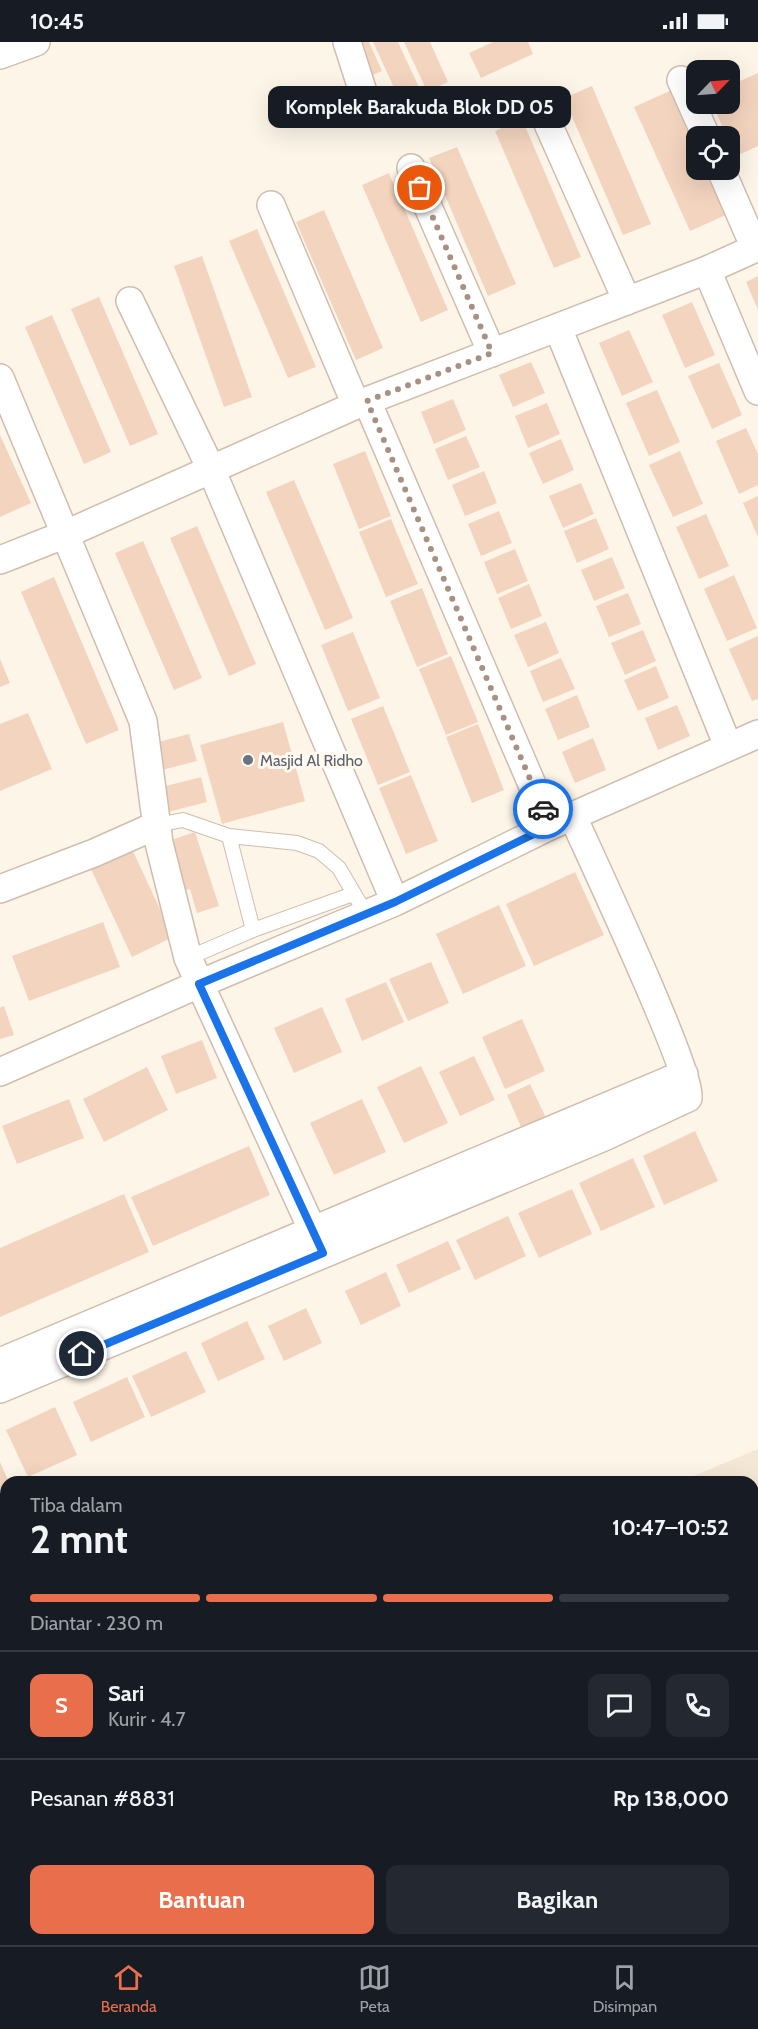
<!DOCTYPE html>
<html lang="id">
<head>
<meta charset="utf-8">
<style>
  body { margin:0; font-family:Cabin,sans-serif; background:#242831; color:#f1f3f6; height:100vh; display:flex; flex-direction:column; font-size:22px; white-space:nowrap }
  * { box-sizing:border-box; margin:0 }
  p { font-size:20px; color:#9ea1a6 }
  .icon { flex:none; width:33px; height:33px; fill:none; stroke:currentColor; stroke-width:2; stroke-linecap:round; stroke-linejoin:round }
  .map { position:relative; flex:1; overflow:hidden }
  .panel { position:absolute; left:0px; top:1434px; width:759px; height:470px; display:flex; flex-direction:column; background:#171b24; border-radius:18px 18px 0 0; box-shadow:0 6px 24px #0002 }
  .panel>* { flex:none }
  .needle { width:39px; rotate:65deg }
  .tools { position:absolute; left:686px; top:18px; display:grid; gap:12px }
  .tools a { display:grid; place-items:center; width:54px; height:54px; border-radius:12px; background:#171b24; box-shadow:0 6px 24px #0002; font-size:30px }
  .pin { position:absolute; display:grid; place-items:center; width:51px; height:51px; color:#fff; margin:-26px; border:3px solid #fff; border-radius:50%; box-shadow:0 2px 6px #0007 }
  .courier { position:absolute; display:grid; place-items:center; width:60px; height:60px; margin:-30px; border:4px solid #1a73e8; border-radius:50%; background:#fff; color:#222; box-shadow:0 2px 8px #0007 }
  .bubble { position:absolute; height:42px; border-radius:12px; background:#171b24; box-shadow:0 6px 24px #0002; font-size:20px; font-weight:800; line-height:42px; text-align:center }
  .summary em { font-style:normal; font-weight:800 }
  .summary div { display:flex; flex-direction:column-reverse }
  .summary { display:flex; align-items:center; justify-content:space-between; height:102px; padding:0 30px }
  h1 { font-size:39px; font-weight:800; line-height:45px }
  .bar { display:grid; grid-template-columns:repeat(4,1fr); gap:9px 6px; align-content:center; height:72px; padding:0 30px }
  .bar i { height:8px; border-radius:4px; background:#363941 }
  .bar .selected { background:#e96e4b }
  .bar p { grid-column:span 4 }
  .line { display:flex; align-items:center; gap:15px; padding:0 30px; border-top:2px solid #363941 }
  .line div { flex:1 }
  .round { display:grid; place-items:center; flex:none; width:63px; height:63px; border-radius:12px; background:#242831 }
  .cta { display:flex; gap:12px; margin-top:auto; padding:12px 30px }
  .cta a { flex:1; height:69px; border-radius:12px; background:#e96e4b; color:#fff; font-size:24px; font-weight:800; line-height:69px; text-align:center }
  .cta a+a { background:#242831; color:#f1f3f6 }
  .status { display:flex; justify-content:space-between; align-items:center; height:42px; padding:0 30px; background:#171b24; direction:ltr }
  .status svg { height:16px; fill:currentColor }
  .tabs { display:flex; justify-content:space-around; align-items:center; height:84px; border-top:2px solid #363941; background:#171b24; font-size:16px; color:#9ea1a6 }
  .tabs a { display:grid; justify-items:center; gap:3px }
  .tabs .selected { color:#e96e4b }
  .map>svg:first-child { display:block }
</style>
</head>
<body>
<div class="status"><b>10:45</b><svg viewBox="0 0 49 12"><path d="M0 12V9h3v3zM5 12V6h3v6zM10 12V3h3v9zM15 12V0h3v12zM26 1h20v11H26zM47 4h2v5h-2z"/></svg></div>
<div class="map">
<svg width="758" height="1903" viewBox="0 0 758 1903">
  <rect width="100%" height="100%" fill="#fdf5e8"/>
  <path fill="#f5e7d6" d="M758,1407V1711L753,1713V1440H679Z
    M6,1725V1898H268L254,1903H0V1728Z"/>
  <path fill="#f3d4bf" d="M349,0H369L382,29L366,36Z
    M373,0H398L422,52L401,61Z
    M404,0H430L448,40L427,49Z
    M493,0H528L533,12L481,36L469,11Z
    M758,31V104L736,114L712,62H729V44Z
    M592,44L651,182L623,193L564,56Z
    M672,48L696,102V128H708L728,172L690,189L634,65Z
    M522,77L581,215L554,226L495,89Z
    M457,105L516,242L488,254L429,116Z
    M389,131L448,268L421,280L362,143Z
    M324,168L383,306L356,318L296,180Z
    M257,187L316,325L288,336L229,199Z
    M202,214L252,355L224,365L174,224Z
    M758,234V268L746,240Z
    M99,255L158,392L130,404L71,267Z
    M692,260L715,313L685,326L662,273Z
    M52,273L111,410L84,422L25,285Z
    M629,288L653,340L622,354L599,301Z
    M531,320L545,351L513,365L499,333Z
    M719,321L742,373L712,387L688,334Z
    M657,348L680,400L649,414L626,361Z
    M453,357L466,388L434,402L421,370Z
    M547,361L560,392L528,406L515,374Z
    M746,386L758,412V443L739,452L716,399Z
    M0,393L31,461L0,475Z
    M466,394L480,425L448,438L435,407Z
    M561,397L574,428L543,442L529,411Z
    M365,409L391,474L359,487L333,422Z
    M680,409L703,462L673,475L649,423Z
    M484,429L497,461L465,474L452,443Z
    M294,438L353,576L325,588L266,450Z
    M581,441L594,472L563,486L549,454Z
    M758,454V495L743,461Z
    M499,469L512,501L481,514L468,482Z
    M706,472L729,524L699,537L676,485Z
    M596,476L609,507L577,521L564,489Z
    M391,477L418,542L386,555L359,490Z
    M197,484L256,622L229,634L170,496Z
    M143,499L202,636L174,648L115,511Z
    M515,507L528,539L497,552L484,520Z
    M612,515L625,546L594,559L581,528Z
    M734,533L757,586L727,599L704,547Z
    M54,535L119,688L86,702L21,550Z
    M529,542L542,574L511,587L498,556Z
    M422,546L448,612L417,625L390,559Z
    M628,551L641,582L609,595L596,564Z
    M546,580L559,611L528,625L514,593Z
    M643,588L656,619L625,633L611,601Z
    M353,590L380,656L348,669L321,603Z
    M758,594V657L752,659L729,607Z
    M451,614L478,680L446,693L419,627Z
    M561,616L575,647L543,660L530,629Z
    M0,617L10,641L0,645Z
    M656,624L669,656L638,669L624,638Z
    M577,653L590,685L558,698L545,667Z
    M677,663L690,694L658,708L645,676Z
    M383,664L410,730L378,743L351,677Z
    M28,671L52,727L0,749V682Z
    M283,680L305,759L222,782L200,703Z
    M478,682L504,748L472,761L446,695Z
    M189,692L197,719L158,729L151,702Z
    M593,696L606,728L575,741L562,710Z
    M411,733L438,799L406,812L379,746Z
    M201,735L207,760L168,770L162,745Z
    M195,790L219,864L197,871L190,847L178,851L162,801Z
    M131,805L173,895L132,915L90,825Z
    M575,830L604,893L534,924L506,862Z
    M499,863L526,924L463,952L436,892Z
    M103,880L120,925L29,959L12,914Z
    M431,920L449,961L408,979L389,937Z
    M386,940L404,980L362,999L345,957Z
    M4,964L14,993L0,997V966Z
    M322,965L342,1010L294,1031L274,986Z
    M522,977L545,1029L505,1047L482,995Z
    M202,998L217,1036L176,1052L161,1014Z
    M474,1014L495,1058L460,1074L439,1030Z
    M421,1024L448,1081L404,1101L377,1045Z
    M147,1025L168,1068L104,1100L83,1057Z
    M530,1042L546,1076L522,1087L507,1053Z
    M69,1057L84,1096L17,1122L2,1084Z
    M362,1057L386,1110L334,1133L310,1081Z
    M695,1089L718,1139L664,1163L643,1114Z
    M249,1104L270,1153L153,1204L131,1155Z
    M633,1116L655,1165L601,1189L579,1141Z
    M572,1147L592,1192L539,1216L518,1171Z
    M124,1152L149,1210L0,1275V1206Z
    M508,1174L526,1214L475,1238L456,1198Z
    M448,1199L461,1227L409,1251L396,1223Z
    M386,1230L401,1264L361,1283L345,1249Z
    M306,1266L322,1301L284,1319L268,1284Z
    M247,1279L265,1317L218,1339L201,1301Z
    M186,1309L206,1350L151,1375L132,1334Z
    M127,1335L145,1375L91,1400L73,1360Z
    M55,1365L77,1413L28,1435L6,1388Z
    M0,1420L9,1440L0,1447Z
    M758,1652V1734L753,1736V1654Z
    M6,1736V1809L0,1812V1739Z
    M44,1898H70L72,1903H30Z
    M143,1898H155L157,1903H128Z
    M205,1898H256L258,1903H207Z
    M259,1898H316L303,1903H262Z"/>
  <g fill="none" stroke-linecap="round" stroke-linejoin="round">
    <g stroke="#d0bdad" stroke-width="16">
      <path id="service" d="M157,783L183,778L229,794L297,801L319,809L339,826L366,872
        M229,794L253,888
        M188,916L253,888L353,852"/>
    </g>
    <g stroke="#d0bdad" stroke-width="30">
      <path id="minor" d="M347,0L364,53
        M0,13L36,0
        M681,38L706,94
        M548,82L627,259
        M411,126L492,311
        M721,128L755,206
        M271,163L356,363
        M707,228L758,349
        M130,259L211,427L395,860
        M558,286L728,704
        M0,336L143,679L159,801L188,916L323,1211
        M367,359L550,784
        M0,518L66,492L356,363L707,228L758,205
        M0,847L94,811L157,783
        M0,1030L199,942L395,860L550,784L758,692
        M0,1320L684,1032
        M0,1347L604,1095L688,1056C693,1032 590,813 573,775
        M0,1859L6,1857
        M0,1895L6,1893"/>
    </g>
    <use href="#service" stroke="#fff" stroke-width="14"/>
    <use href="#minor" stroke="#fff" stroke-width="27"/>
  </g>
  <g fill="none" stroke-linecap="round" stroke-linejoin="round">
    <path stroke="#a79182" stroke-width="6" stroke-dasharray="0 10.8" d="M420,146L492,311L367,359L543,767"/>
    <path stroke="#1a73e8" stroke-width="8" d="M82,1312L323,1211L199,942L395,860L550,784L543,767"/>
  </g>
  <circle fill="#6b7280" stroke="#fff9ef" stroke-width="2" cx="248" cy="718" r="6"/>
  <g text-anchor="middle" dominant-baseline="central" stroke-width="6" stroke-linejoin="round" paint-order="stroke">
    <g font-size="16" fill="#5b616d" stroke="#fff9ef" text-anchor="start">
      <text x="260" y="718">Masjid Al Ridho</text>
    </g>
  </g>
</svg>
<div class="tools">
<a><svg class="needle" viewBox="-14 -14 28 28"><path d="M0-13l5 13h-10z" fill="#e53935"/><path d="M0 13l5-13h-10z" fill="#9ea1a6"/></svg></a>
<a><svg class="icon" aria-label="locate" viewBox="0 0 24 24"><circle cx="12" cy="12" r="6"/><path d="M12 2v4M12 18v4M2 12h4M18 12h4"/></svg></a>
</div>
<div class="pin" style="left:420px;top:146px;background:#ea580c"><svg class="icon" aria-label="bag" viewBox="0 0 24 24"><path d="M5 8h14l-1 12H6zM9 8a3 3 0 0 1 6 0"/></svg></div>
<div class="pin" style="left:82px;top:1312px;background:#1f2937"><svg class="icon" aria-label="home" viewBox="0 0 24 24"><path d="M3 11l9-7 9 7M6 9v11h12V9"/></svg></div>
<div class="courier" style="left:543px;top:767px"><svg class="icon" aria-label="car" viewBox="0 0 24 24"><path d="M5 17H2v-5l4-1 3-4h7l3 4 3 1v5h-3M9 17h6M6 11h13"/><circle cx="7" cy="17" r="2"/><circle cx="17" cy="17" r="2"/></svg></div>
<div class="bubble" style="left:268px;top:44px;width:303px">Komplek Barakuda Blok DD 05</div>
<section class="panel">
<div class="summary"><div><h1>2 mnt</h1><p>Tiba dalam</p></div><em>10:47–10:52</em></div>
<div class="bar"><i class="selected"></i><i class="selected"></i><i class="selected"></i><i></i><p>Diantar · 230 m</p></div>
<div class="line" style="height:108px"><b class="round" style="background:#e96e4b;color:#fff">S</b><div><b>Sari</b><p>Kurir · 4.7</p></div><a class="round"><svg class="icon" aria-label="chat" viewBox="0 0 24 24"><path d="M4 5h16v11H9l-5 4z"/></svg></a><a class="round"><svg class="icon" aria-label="phone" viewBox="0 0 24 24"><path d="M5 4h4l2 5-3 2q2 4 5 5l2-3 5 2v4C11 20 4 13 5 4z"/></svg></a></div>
<div class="line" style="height:78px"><div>Pesanan #8831</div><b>Rp 138,000</b></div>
<div class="cta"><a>Bantuan</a><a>Bagikan</a></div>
</section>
</div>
<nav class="tabs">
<a class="selected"><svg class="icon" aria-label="home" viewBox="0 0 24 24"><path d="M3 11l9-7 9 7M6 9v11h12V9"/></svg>Beranda</a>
<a><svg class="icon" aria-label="map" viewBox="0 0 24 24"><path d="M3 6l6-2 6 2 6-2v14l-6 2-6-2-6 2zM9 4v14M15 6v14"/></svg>Peta</a>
<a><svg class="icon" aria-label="saved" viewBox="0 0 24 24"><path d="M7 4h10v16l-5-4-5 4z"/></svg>Disimpan</a>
</nav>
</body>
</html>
